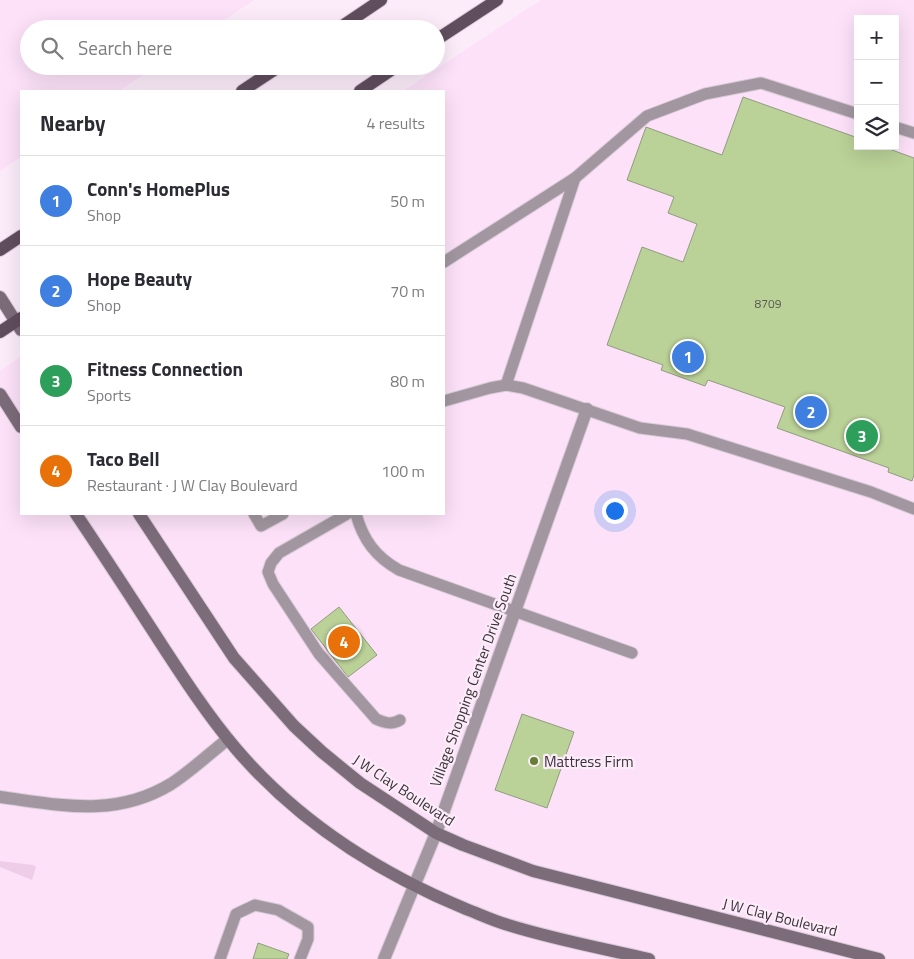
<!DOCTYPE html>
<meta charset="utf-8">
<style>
:root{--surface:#fff;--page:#f2f2f3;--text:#2b2b33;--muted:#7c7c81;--line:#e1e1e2;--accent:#647f33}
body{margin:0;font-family:"Titillium Web",sans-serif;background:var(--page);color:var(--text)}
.controls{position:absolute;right:15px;top:15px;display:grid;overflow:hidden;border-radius:0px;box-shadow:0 5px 20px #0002}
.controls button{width:45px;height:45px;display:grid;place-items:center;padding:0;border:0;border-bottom:1px solid var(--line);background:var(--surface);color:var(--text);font:25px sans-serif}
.you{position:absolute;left:614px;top:510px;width:18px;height:18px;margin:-12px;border:4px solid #fff;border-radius:50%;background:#1a73e8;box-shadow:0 0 0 8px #1a73e833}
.badge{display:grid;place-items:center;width:32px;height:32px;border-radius:50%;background:var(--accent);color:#fff;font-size:16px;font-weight:700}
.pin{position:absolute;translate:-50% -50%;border:2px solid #fff;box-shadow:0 1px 5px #0006}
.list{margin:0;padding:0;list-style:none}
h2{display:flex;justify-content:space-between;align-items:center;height:65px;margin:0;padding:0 20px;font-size:21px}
h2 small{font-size:16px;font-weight:400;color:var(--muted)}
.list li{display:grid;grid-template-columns:32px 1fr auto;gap:15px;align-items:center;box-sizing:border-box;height:90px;padding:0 20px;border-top:1px solid var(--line)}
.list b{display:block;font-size:19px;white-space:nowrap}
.list p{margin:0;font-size:16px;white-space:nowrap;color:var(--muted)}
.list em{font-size:16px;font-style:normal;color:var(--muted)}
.icon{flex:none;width:28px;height:28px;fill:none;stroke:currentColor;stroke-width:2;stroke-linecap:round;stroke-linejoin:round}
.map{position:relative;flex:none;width:914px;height:959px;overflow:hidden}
.search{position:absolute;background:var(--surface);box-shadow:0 5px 20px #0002;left:20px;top:20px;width:425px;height:55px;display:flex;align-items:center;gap:12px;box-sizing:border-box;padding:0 18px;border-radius:28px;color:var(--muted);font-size:19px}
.panel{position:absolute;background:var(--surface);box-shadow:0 5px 20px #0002;left:20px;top:90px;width:425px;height:425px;border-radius:0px}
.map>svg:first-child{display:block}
.built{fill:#fce1f8;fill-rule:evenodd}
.green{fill:#eecde9}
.building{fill:#bad197;stroke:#919d80}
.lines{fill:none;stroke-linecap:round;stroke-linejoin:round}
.lane-casing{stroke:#d9cad7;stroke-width:13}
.street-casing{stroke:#d9cad7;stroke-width:14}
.secondary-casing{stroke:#d9cad7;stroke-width:14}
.primary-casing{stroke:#d9cad7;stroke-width:14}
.lane{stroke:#a297a0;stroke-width:11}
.street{stroke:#a297a0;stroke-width:12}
.secondary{stroke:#7c6b79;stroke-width:12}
.primary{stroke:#604d5e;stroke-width:12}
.poi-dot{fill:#647f33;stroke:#fcecfa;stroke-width:2}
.labels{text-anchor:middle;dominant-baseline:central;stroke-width:4.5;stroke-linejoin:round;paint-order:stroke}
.number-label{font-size:12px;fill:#5b5950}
.street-label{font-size:15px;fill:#3b3139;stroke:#fcecfa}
.poi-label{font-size:15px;fill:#3b3139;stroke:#fcecfa;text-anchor:start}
</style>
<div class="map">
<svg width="914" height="959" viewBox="0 0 914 959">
<rect width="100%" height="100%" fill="#fcecfa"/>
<!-- built -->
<g class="built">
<polygon points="0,0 254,0 211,29 29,29 29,66 156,66 119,91 21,91 21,157 0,171"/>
<path d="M541 0H914V959H0V371L21 356V514H444V91H403ZM858 19H895V146H858Z"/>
</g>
<!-- green -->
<polygon class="green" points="0,861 33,865 36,867 32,880 0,867"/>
<!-- building -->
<g class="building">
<polygon points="743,97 858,138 858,146 881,146 914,158 914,475 912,481 888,472 889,468 777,428 785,407 708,380 705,386 661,370 663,365 607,345 642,247 683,262 697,224 668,213 674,197 627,180 646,127 722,155"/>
<polygon points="339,607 377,655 348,677 311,629"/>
<polygon points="522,714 574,732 547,808 495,790"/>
<polygon points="258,943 289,954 287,959 253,959"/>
</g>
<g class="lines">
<!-- lane casing -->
<g class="lane-casing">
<g id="lane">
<polyline points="895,127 914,133"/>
<polyline points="444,262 575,178 647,116 705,94 761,83 858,114"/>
<polyline points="506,385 575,178"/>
<polyline points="444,401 490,388 506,385 523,388 640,428 687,434 871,492 914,509"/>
<polyline points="254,514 261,526 283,514"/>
<path d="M347 514 279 553 271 563 268 572 273 584 319 654 376 719C385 723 392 725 400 720"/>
<path d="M356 514C363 540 376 557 399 570L632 653"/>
<polyline points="220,959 236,914 255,905 278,910 308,927 308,939 300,959"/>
</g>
</g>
<!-- street casing -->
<g class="street-casing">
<g id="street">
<path d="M0 797C61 805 115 818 171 784 191 771 209 754 228 739"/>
<polyline points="384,959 436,833 587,409"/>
</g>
</g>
<!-- secondary casing -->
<g class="secondary-casing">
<g id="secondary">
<polyline points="0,297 21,330"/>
<polyline points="0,394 21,427"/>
<path d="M76 514C101 551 125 588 149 625 177 668 204 711 237 750 298 821 379 873 466 909 479 914 492 920 505 924 552 939 601 948 649 959"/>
<polyline points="139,514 234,658 294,726 322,752 360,783 436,833 463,845 533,871 879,959"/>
</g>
</g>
<!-- primary casing -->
<g class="primary-casing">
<g id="primary">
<polyline points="338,29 381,0"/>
<polyline points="436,40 497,0"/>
<polyline points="242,91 280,66"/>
<polyline points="360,91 397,66"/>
<polyline points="0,250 21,236"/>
<polyline points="0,332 21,318"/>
</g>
</g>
<!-- lane -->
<use href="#lane" class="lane"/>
<!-- street -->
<use href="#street" class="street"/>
<!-- secondary -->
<use href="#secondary" class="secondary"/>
<!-- primary -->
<use href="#primary" class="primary"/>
</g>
<!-- markers -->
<circle class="poi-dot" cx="534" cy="761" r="5"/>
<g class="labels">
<!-- number labels -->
<g class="number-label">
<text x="768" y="303">8709</text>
</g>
<!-- street labels -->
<g class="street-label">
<text transform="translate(473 680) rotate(-70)">Village Shopping Center Drive South</text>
<text transform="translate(404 790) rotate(33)">J W Clay Boulevard</text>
<text transform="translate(780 917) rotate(14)">J W Clay Boulevard</text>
</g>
<!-- poi labels -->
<g class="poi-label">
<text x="544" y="761">Mattress Firm</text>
</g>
</g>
</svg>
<div class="controls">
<button>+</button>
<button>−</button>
<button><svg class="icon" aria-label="layers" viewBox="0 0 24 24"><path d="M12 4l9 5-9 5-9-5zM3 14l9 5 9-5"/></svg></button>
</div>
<div class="you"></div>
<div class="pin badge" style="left:688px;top:357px;background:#3f7fe0">1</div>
<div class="pin badge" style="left:811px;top:412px;background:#3f7fe0">2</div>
<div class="pin badge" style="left:862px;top:436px;background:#2e9e5b">3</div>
<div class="pin badge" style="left:344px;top:642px;background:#e8710a">4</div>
<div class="search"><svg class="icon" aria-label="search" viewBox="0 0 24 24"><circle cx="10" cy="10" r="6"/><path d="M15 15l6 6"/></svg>Search here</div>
<section class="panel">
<h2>Nearby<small>4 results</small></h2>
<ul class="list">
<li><span class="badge" style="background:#3f7fe0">1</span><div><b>Conn's HomePlus</b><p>Shop</p></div><em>50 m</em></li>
<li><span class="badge" style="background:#3f7fe0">2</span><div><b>Hope Beauty</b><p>Shop</p></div><em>70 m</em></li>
<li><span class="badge" style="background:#2e9e5b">3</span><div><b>Fitness Connection</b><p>Sports</p></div><em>80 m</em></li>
<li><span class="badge" style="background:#e8710a">4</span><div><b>Taco Bell</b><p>Restaurant · J W Clay Boulevard</p></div><em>100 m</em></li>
</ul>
</section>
</div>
